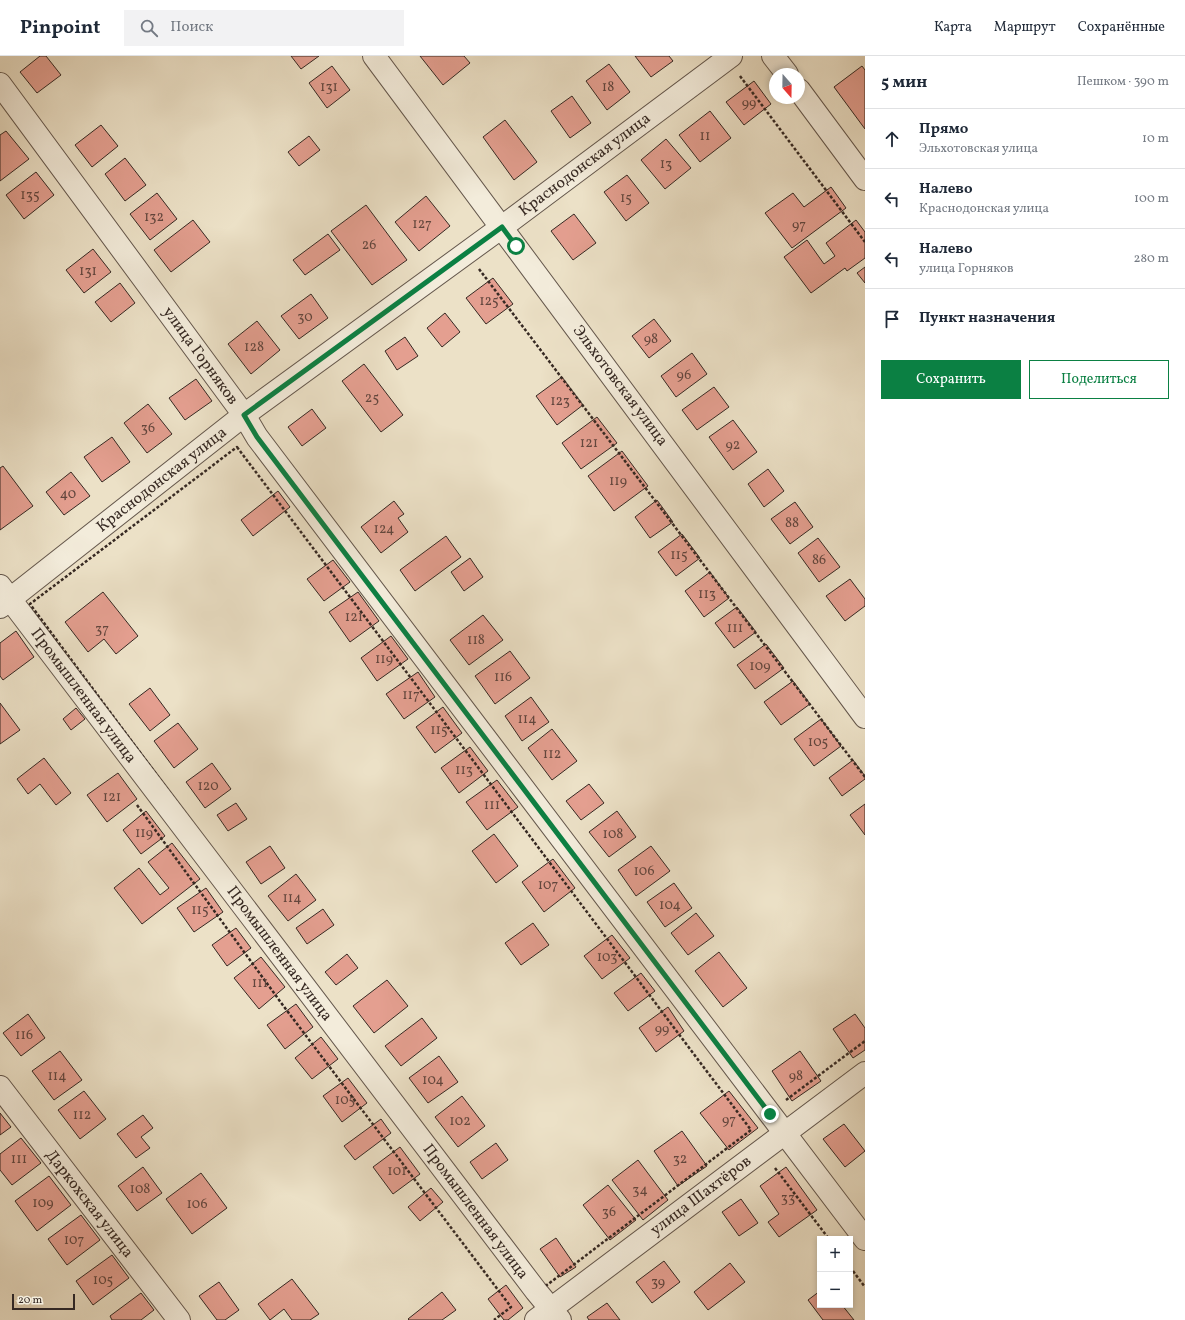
<!DOCTYPE html>
<html lang="ru">
<meta charset="utf-8">
<style>
:root{--surface:#fff;--page:#f2f2f3;--text:#1f2937;--muted:#747a83;--line:#e0e1e3;--accent:#0b8043}
body{margin:0;font-family:Vollkorn,serif;background:var(--page);color:var(--text)}
.controls{position:absolute;right:12px;bottom:12px;display:grid;overflow:hidden;border-radius:0px;box-shadow:0 2px 6px #0003}
.controls button{width:36px;height:36px;display:grid;place-items:center;padding:0;border:0;border-bottom:1px solid var(--line);background:var(--surface);color:var(--text);font:20px sans-serif}
.compass{position:absolute;left:769px;top:12px;width:36px;height:36px;border-radius:50%;background:var(--surface);box-shadow:0 2px 6px #0003;rotate:160deg}
.scale{position:absolute;left:12px;bottom:10px;width:63px;box-sizing:border-box;padding-left:4px;border:2px solid #362923;border-top:0;font-size:11px;line-height:14px;white-space:nowrap;color:#362923;-webkit-text-stroke:3px #f3ecdb;paint-order:stroke}
.stop{position:absolute;width:12px;height:12px;margin:-9px;border:3px solid #0b8043;border-radius:50%;background:#fff}
.stop.end{background:#0b8043;border-color:#fff;box-shadow:0 1px 4px #0008}
.list{margin:0;padding:0;list-style:none}
h2{display:flex;justify-content:space-between;align-items:center;height:52px;margin:0;padding:0 16px;font-size:17px}
h2 small{font-size:13px;font-weight:400;color:var(--muted)}
.list li{display:grid;grid-template-columns:26px 1fr auto;gap:12px;align-items:center;box-sizing:border-box;height:60px;padding:0 16px;border-top:1px solid var(--line)}
.list b{display:block;font-size:15px;white-space:nowrap}
.list p{margin:0;font-size:13px;white-space:nowrap;color:var(--muted)}
.list em{font-size:13px;font-style:normal;color:var(--muted)}
.actions{display:flex;gap:8px;padding:12px 16px}
.actions a{flex:1;padding:9px 0;border:1px solid var(--accent);border-radius:0px;text-align:center;font-size:14px;color:var(--accent)}
.actions .main{background:var(--accent);color:#fff}
.icon{flex:none;width:22px;height:22px;fill:none;stroke:currentColor;stroke-width:2;stroke-linecap:round;stroke-linejoin:round}
.map{position:relative;flex:none;width:865px;height:1264px;overflow:hidden}
header{display:flex;align-items:center;gap:24px;box-sizing:border-box;height:56px;padding:0 20px;background:var(--surface);border-bottom:1px solid var(--line)}
header strong{font-size:19px}
nav{display:flex;gap:22px;margin-inline-start:auto;font-size:14px}
.search{width:280px;height:36px;background:var(--page);display:flex;align-items:center;gap:10px;box-sizing:border-box;padding:0 14px;border-radius:0px;color:var(--muted);font-size:15px}
main{display:flex}
aside{flex:1;background:var(--surface)}
.map>svg:first-child{display:block}
.building{fill:#e49f90;stroke:#362923}
.lines{fill:none;stroke-linecap:round;stroke-linejoin:round}
.minor-casing{stroke:#64574c;stroke-width:24}
.tertiary-casing{stroke:#64574c;stroke-width:24}
.path{stroke:#362923;stroke-width:2.5;stroke-dasharray:3 2;stroke-linecap:butt}
.minor{stroke:#f3ecdb;stroke-width:22}
.tertiary{stroke:#f3ecdb;stroke-width:22}
.route{stroke:#0b8043;stroke-width:5}
.labels{text-anchor:middle;dominant-baseline:central;stroke-width:3;stroke-linejoin:round;paint-order:stroke}
.number-label{font-size:14px;fill:#62463e}
.street-label{font-size:16px;fill:#362923;stroke:#f3ecdb}
</style>
<header>
<strong>Pinpoint</strong>
<div class="search"><svg class="icon" aria-label="search" viewBox="0 0 24 24"><circle cx="10" cy="10" r="6"/><path d="M15 15l6 6"/></svg>Поиск</div>
<nav><a>Карта</a><a>Маршрут</a><a>Сохранённые</a></nav>
</header>
<main>
<div class="map">
<svg width="865" height="1264" viewBox="0 0 865 1264">
<rect width="100%" height="100%" fill="#ece1c7"/>
<filter id="stains"><feTurbulence type="fractalNoise" baseFrequency=".005" numOctaves="4"/><feColorMatrix values="0 0 0 0 .2 0 0 0 0 .09 0 0 0 0 .02 0 0 0 .5 -.17"/></filter>
<radialGradient id="worn" r=".72"><stop offset=".6" stop-color="#630" stop-opacity="0"/><stop offset="1" stop-color="#630" stop-opacity=".3"/></radialGradient>
<!-- building -->
<g class="building">
<polygon points="40,0 46,0 61,19 37,37 20,16"/>
<polygon points="291,0 319,0 301,13"/>
<polygon points="420,0 464,0 470,7 443,29"/>
<polygon points="635,0 669,0 673,5 651,21"/>
<polygon points="609,8 630,36 607,54 586,25"/>
<polygon points="332,10 350,34 327,52 309,27"/>
<polygon points="862,10 865,14 865,73 834,31"/>
<polygon points="754,25 771,48 744,69 726,46"/>
<polygon points="572,40 591,67 570,82 551,55"/>
<polygon points="710,55 731,82 700,106 679,79"/>
<polygon points="505,64 537,106 514,124 483,81"/>
<polygon points="101,69 118,90 92,111 75,89"/>
<polygon points="6,75 29,103 0,125 0,79"/>
<polygon points="309,80 320,94 299,110 288,96"/>
<polygon points="666,83 691,112 665,133 641,104"/>
<polygon points="125,102 146,129 125,145 105,118"/>
<polygon points="36,116 54,139 24,163 6,139"/>
<polygon points="627,119 649,147 626,165 604,136"/>
<polygon points="831,131 846,152 792,192 765,157 793,137 804,151"/>
<polygon points="157,137 177,163 150,184 130,158"/>
<polygon points="426,140 450,170 419,195 395,166"/>
<polygon points="366,149 407,204 372,229 331,175"/>
<polygon points="574,158 596,187 573,204 551,175"/>
<polygon points="193,164 210,186 171,216 154,194"/>
<polygon points="856,164 865,176 865,202 847,215 845,212 811,237 784,201 807,184 824,208 835,200 826,187"/>
<polygon points="328,178 340,194 305,219 293,204"/>
<polygon points="93,193 111,216 84,237 66,214"/>
<polygon points="865,211 865,227 857,217"/>
<polygon points="493,222 513,248 486,268 466,242"/>
<polygon points="120,227 135,247 111,266 95,246"/>
<polygon points="311,238 328,262 299,283 281,260"/>
<polygon points="445,257 460,276 442,291 427,272"/>
<polygon points="654,263 671,285 649,302 632,280"/>
<polygon points="257,265 280,294 251,318 228,288"/>
<polygon points="405,281 418,300 397,314 385,295"/>
<polygon points="692,297 707,318 676,341 661,320"/>
<polygon points="364,308 403,359 381,376 342,325"/>
<polygon points="562,321 583,349 557,369 536,340"/>
<polygon points="196,323 212,345 185,364 169,342"/>
<polygon points="714,331 729,351 697,374 682,354"/>
<polygon points="148,348 172,378 147,397 124,367"/>
<polygon points="312,353 326,372 302,390 288,371"/>
<polygon points="597,361 617,387 581,413 562,387"/>
<polygon points="733,364 757,396 733,414 709,381"/>
<polygon points="112,381 130,406 102,426 84,401"/>
<polygon points="622,395 648,430 614,455 588,420"/>
<polygon points="3,410 33,450 0,474 0,412"/>
<polygon points="768,413 784,435 764,451 748,428"/>
<polygon points="71,416 90,440 64,459 46,436"/>
<polygon points="278,435 290,451 253,480 241,464"/>
<polygon points="657,444 673,466 650,482 635,461"/>
<polygon points="394,445 404,458 398,462 408,476 381,497 361,471"/>
<polygon points="795,446 813,471 790,488 771,463"/>
<polygon points="682,478 700,502 676,520 658,496"/>
<polygon points="446,480 461,501 415,535 400,514"/>
<polygon points="818,482 840,511 819,526 798,497"/>
<polygon points="470,502 483,521 464,535 451,516"/>
<polygon points="333,504 350,526 324,545 307,523"/>
<polygon points="710,516 729,542 704,561 685,535"/>
<polygon points="850,523 865,543 865,550 845,565 826,540"/>
<polygon points="103,536 138,580 116,598 104,583 88,596 65,566"/>
<polygon points="358,536 379,565 350,586 329,556"/>
<polygon points="737,551 756,576 734,592 715,567"/>
<polygon points="483,559 503,584 469,609 450,584"/>
<polygon points="16,575 34,601 3,624 0,620 0,587"/>
<polygon points="391,580 408,603 377,625 361,602"/>
<polygon points="766,588 784,612 755,633 737,609"/>
<polygon points="510,595 530,622 495,648 475,620"/>
<polygon points="418,616 435,641 404,663 386,638"/>
<polygon points="793,625 810,648 781,669 764,646"/>
<polygon points="150,632 170,659 150,675 129,648"/>
<polygon points="531,641 549,666 522,685 505,660"/>
<polygon points="0,647 20,674 0,688"/>
<polygon points="443,651 462,677 435,697 416,671"/>
<polygon points="76,652 85,663 71,674 63,663"/>
<polygon points="821,663 841,690 814,710 794,683"/>
<polygon points="178,667 198,693 174,712 154,685"/>
<polygon points="552,673 577,705 552,724 528,692"/>
<polygon points="470,691 488,715 459,737 441,712"/>
<polygon points="44,702 71,737 56,749 40,728 28,738 17,723"/>
<polygon points="853,704 865,720 865,723 842,740 829,722"/>
<polygon points="212,707 231,733 205,752 186,726"/>
<polygon points="118,717 137,743 107,766 87,739"/>
<polygon points="497,724 518,751 487,774 466,746"/>
<polygon points="589,728 604,747 581,764 566,745"/>
<polygon points="236,747 247,763 228,775 217,759"/>
<polygon points="865,748 865,779 850,759"/>
<polygon points="146,755 165,780 141,798 123,774"/>
<polygon points="617,755 636,781 609,801 589,776"/>
<polygon points="494,778 518,810 496,827 472,795"/>
<polygon points="172,787 200,823 142,868 114,832 139,812 160,839 169,832 148,806"/>
<polygon points="270,790 285,812 261,828 246,806"/>
<polygon points="651,790 670,815 636,840 618,814"/>
<polygon points="553,803 575,832 544,856 522,826"/>
<polygon points="296,818 316,844 288,865 268,840"/>
<polygon points="674,827 692,852 665,871 647,846"/>
<polygon points="206,832 223,856 194,876 177,852"/>
<polygon points="323,853 334,869 307,888 296,872"/>
<polygon points="696,857 714,880 688,899 671,877"/>
<polygon points="533,867 549,889 521,909 505,887"/>
<polygon points="236,872 251,892 227,910 212,889"/>
<polygon points="612,879 630,902 602,923 584,900"/>
<polygon points="719,896 747,932 723,951 695,915"/>
<polygon points="347,898 358,912 336,929 325,916"/>
<polygon points="261,901 285,931 259,953 234,922"/>
<polygon points="641,917 655,935 628,955 614,937"/>
<polygon points="387,924 408,950 374,977 353,950"/>
<polygon points="296,948 313,971 285,993 267,969"/>
<polygon points="668,951 684,975 656,996 639,972"/>
<polygon points="28,958 45,982 21,1000 3,977"/>
<polygon points="855,958 865,972 865,994 853,1002 833,973"/>
<polygon points="422,962 437,982 401,1010 385,990"/>
<polygon points="321,981 338,1003 312,1023 295,1002"/>
<polygon points="60,995 82,1024 54,1044 32,1015"/>
<polygon points="800,995 821,1025 792,1045 772,1015"/>
<polygon points="439,1000 458,1026 428,1047 409,1022"/>
<polygon points="348,1022 367,1047 342,1066 323,1040"/>
<polygon points="84,1035 106,1063 80,1083 58,1054"/>
<polygon points="729,1035 758,1072 729,1094 700,1057"/>
<polygon points="462,1040 485,1070 458,1091 435,1061"/>
<polygon points="0,1057 11,1071 0,1079"/>
<polygon points="143,1059 153,1072 141,1081 150,1092 136,1102 117,1078"/>
<polygon points="381,1063 391,1077 355,1104 344,1090"/>
<polygon points="844,1068 865,1095 845,1111 823,1083"/>
<polygon points="682,1075 707,1110 678,1130 654,1095"/>
<polygon points="21,1082 41,1107 12,1129 0,1114 0,1098"/>
<polygon points="496,1087 508,1104 482,1123 470,1106"/>
<polygon points="400,1091 420,1118 393,1138 373,1111"/>
<polygon points="638,1104 668,1144 643,1164 612,1124"/>
<polygon points="143,1111 162,1137 137,1155 118,1130"/>
<polygon points="786,1111 817,1154 779,1181 768,1166 779,1158 760,1130"/>
<polygon points="201,1117 227,1152 192,1178 166,1143"/>
<polygon points="49,1120 71,1149 37,1175 15,1145"/>
<polygon points="608,1129 636,1164 610,1184 583,1149"/>
<polygon points="431,1132 443,1146 420,1165 408,1151"/>
<polygon points="741,1143 758,1167 739,1180 722,1156"/>
<polygon points="81,1159 100,1184 67,1209 48,1183"/>
<polygon points="556,1182 576,1211 560,1221 540,1193"/>
<polygon points="112,1199 129,1222 93,1249 76,1225"/>
<polygon points="664,1205 680,1226 652,1247 636,1226"/>
<polygon points="730,1207 745,1226 708,1254 694,1236"/>
<polygon points="292,1223 319,1258 310,1264 292,1264 284,1253 270,1264 258,1248"/>
<polygon points="219,1226 239,1254 225,1264 217,1264 199,1240"/>
<polygon points="506,1229 523,1252 508,1264 504,1264 488,1243"/>
<polygon points="820,1235 820,1249 842,1249 854,1264 823,1264 808,1244"/>
<polygon points="442,1236 456,1254 442,1264 409,1264 408,1263"/>
<polygon points="141,1237 154,1254 141,1264 112,1264 110,1260"/>
<polygon points="607,1247 620,1264 589,1264 587,1261"/>
</g>
<g class="lines">
<!-- minor casing -->
<g class="minor-casing">
<g id="minor">
<polyline points="773,0 787,18"/>
<polyline points="0,28 244,359 257,381 865,1183"/>
<polyline points="799,34 865,123"/>
<polyline points="0,530 536,1235 560,1264"/>
<polyline points="0,551 244,359 502,171 731,0"/>
<polyline points="0,1031 179,1264"/>
<polyline points="536,1264 865,1017"/>
</g>
</g>
<!-- tertiary casing -->
<g class="tertiary-casing">
<polyline id="tertiary" points="374,0 865,661"/>
</g>
<!-- path -->
<g class="path">
<polyline points="740,20 865,186"/>
<polyline points="479,213 865,721"/>
<polygon points="237,391 751,1074 543,1232 453,1119 30,548"/>
<polyline points="137,749 282,948 511,1251 494,1264"/>
<polyline points="786,1044 865,985"/>
<polyline points="775,1112 829,1183"/>
<polyline points="850,1211 865,1231"/>
</g>
<!-- minor -->
<use href="#minor" class="minor"/>
<!-- tertiary -->
<use href="#tertiary" class="tertiary"/>
</g>
<g class="lines">
<!-- route -->
<polyline class="route" points="516,190 502,171 244,359 257,381 770,1058"/>
</g>
<g class="labels">
<!-- number labels -->
<g class="number-label">
<text x="329" y="31">131</text>
<text x="608" y="31">18</text>
<text x="749" y="47">99</text>
<text x="705" y="80">11</text>
<text x="666" y="108">13</text>
<text x="30" y="139">135</text>
<text x="626" y="142">15</text>
<text x="154" y="161">132</text>
<text x="422" y="168">127</text>
<text x="799" y="169">97</text>
<text x="369" y="189">26</text>
<text x="88" y="215">131</text>
<text x="489" y="245">125</text>
<text x="305" y="261">30</text>
<text x="651" y="283">98</text>
<text x="254" y="291">128</text>
<text x="684" y="319">96</text>
<text x="372" y="342">25</text>
<text x="560" y="345">123</text>
<text x="148" y="372">36</text>
<text x="589" y="387">121</text>
<text x="733" y="389">92</text>
<text x="618" y="425">119</text>
<text x="68" y="438">40</text>
<text x="792" y="467">88</text>
<text x="384" y="473">124</text>
<text x="679" y="499">115</text>
<text x="819" y="504">86</text>
<text x="707" y="538">113</text>
<text x="354" y="561">121</text>
<text x="735" y="572">111</text>
<text x="102" y="573">37</text>
<text x="476" y="584">118</text>
<text x="384" y="603">119</text>
<text x="760" y="610">109</text>
<text x="503" y="621">116</text>
<text x="411" y="639">117</text>
<text x="527" y="663">114</text>
<text x="439" y="674">115</text>
<text x="818" y="686">105</text>
<text x="552" y="698">112</text>
<text x="464" y="714">113</text>
<text x="208" y="730">120</text>
<text x="112" y="741">121</text>
<text x="492" y="749">111</text>
<text x="144" y="777">119</text>
<text x="613" y="778">108</text>
<text x="644" y="815">106</text>
<text x="548" y="829">107</text>
<text x="292" y="842">114</text>
<text x="670" y="849">104</text>
<text x="200" y="854">115</text>
<text x="607" y="901">103</text>
<text x="260" y="927">111</text>
<text x="662" y="973">99</text>
<text x="24" y="979">116</text>
<text x="57" y="1020">114</text>
<text x="796" y="1020">98</text>
<text x="433" y="1024">104</text>
<text x="345" y="1044">105</text>
<text x="82" y="1059">112</text>
<text x="729" y="1064">97</text>
<text x="460" y="1065">102</text>
<text x="19" y="1103">111</text>
<text x="680" y="1103">32</text>
<text x="397" y="1115">101</text>
<text x="140" y="1133">108</text>
<text x="640" y="1134">34</text>
<text x="788" y="1142">33</text>
<text x="43" y="1147">109</text>
<text x="197" y="1148">106</text>
<text x="609" y="1156">36</text>
<text x="74" y="1184">107</text>
<text x="103" y="1224">105</text>
<text x="658" y="1226">39</text>
</g>
<!-- street labels -->
<g class="street-label">
<text transform="translate(585 109) rotate(-37)">Краснодонская улица</text>
<text transform="translate(200 300) rotate(54)">улица Горняков</text>
<text transform="translate(620 330) rotate(53)">Эльхотовская улица</text>
<text transform="translate(162 424) rotate(-38)">Краснодонская улица</text>
<text transform="translate(83 640) rotate(53)">Промышленная улица</text>
<text transform="translate(279 898) rotate(53)">Промышленная улица</text>
<text transform="translate(701 1140) rotate(-37)">улица Шахтёров</text>
<text transform="translate(89 1148) rotate(52)">Даркохская улица</text>
<text transform="translate(475 1156) rotate(53)">Промышленная улица</text>
</g>
</g>
<rect width="100%" height="100%" filter="url(#stains)"/>
<rect width="100%" height="100%" fill="url(#worn)"/>
</svg>
<div class="controls">
<button>+</button>
<button>−</button>
</div>
<svg class="compass" viewBox="-18 -18 36 36"><path d="M0-13l5 13h-10z" fill="#e53935"/><path d="M0 13l5-13h-10z" fill="#747a83"/></svg>
<div class="scale">20 m</div>
<div class="stop" style="left:516px;top:190px"></div>
<div class="stop end" style="left:770px;top:1058px"></div>
</div>
<aside>
<h2>5 мин<small>Пешком · 390 m</small></h2>
<ul class="list">
<li><svg class="icon" aria-label="ahead" viewBox="0 0 24 24"><path d="M12 20V5M6 11l6-6 6 6"/></svg><div><b>Прямо</b><p>Эльхотовская улица</p></div><em>10 m</em></li>
<li><svg class="icon" aria-label="left" viewBox="0 0 24 24"><path d="M17 20v-9H6M10 6l-5 5 5 5"/></svg><div><b>Налево</b><p>Краснодонская улица</p></div><em>100 m</em></li>
<li><svg class="icon" aria-label="left" viewBox="0 0 24 24"><path d="M17 20v-9H6M10 6l-5 5 5 5"/></svg><div><b>Налево</b><p>улица Горняков</p></div><em>280 m</em></li>
<li><svg class="icon" aria-label="arrive" viewBox="0 0 24 24"><path d="M6 21V4h12l-3 4 3 4H6"/></svg><div><b>Пункт назначения</b></div></li>
</ul>
<div class="actions"><a class="main">Сохранить</a><a>Поделиться</a></div>
</aside>
</main>
